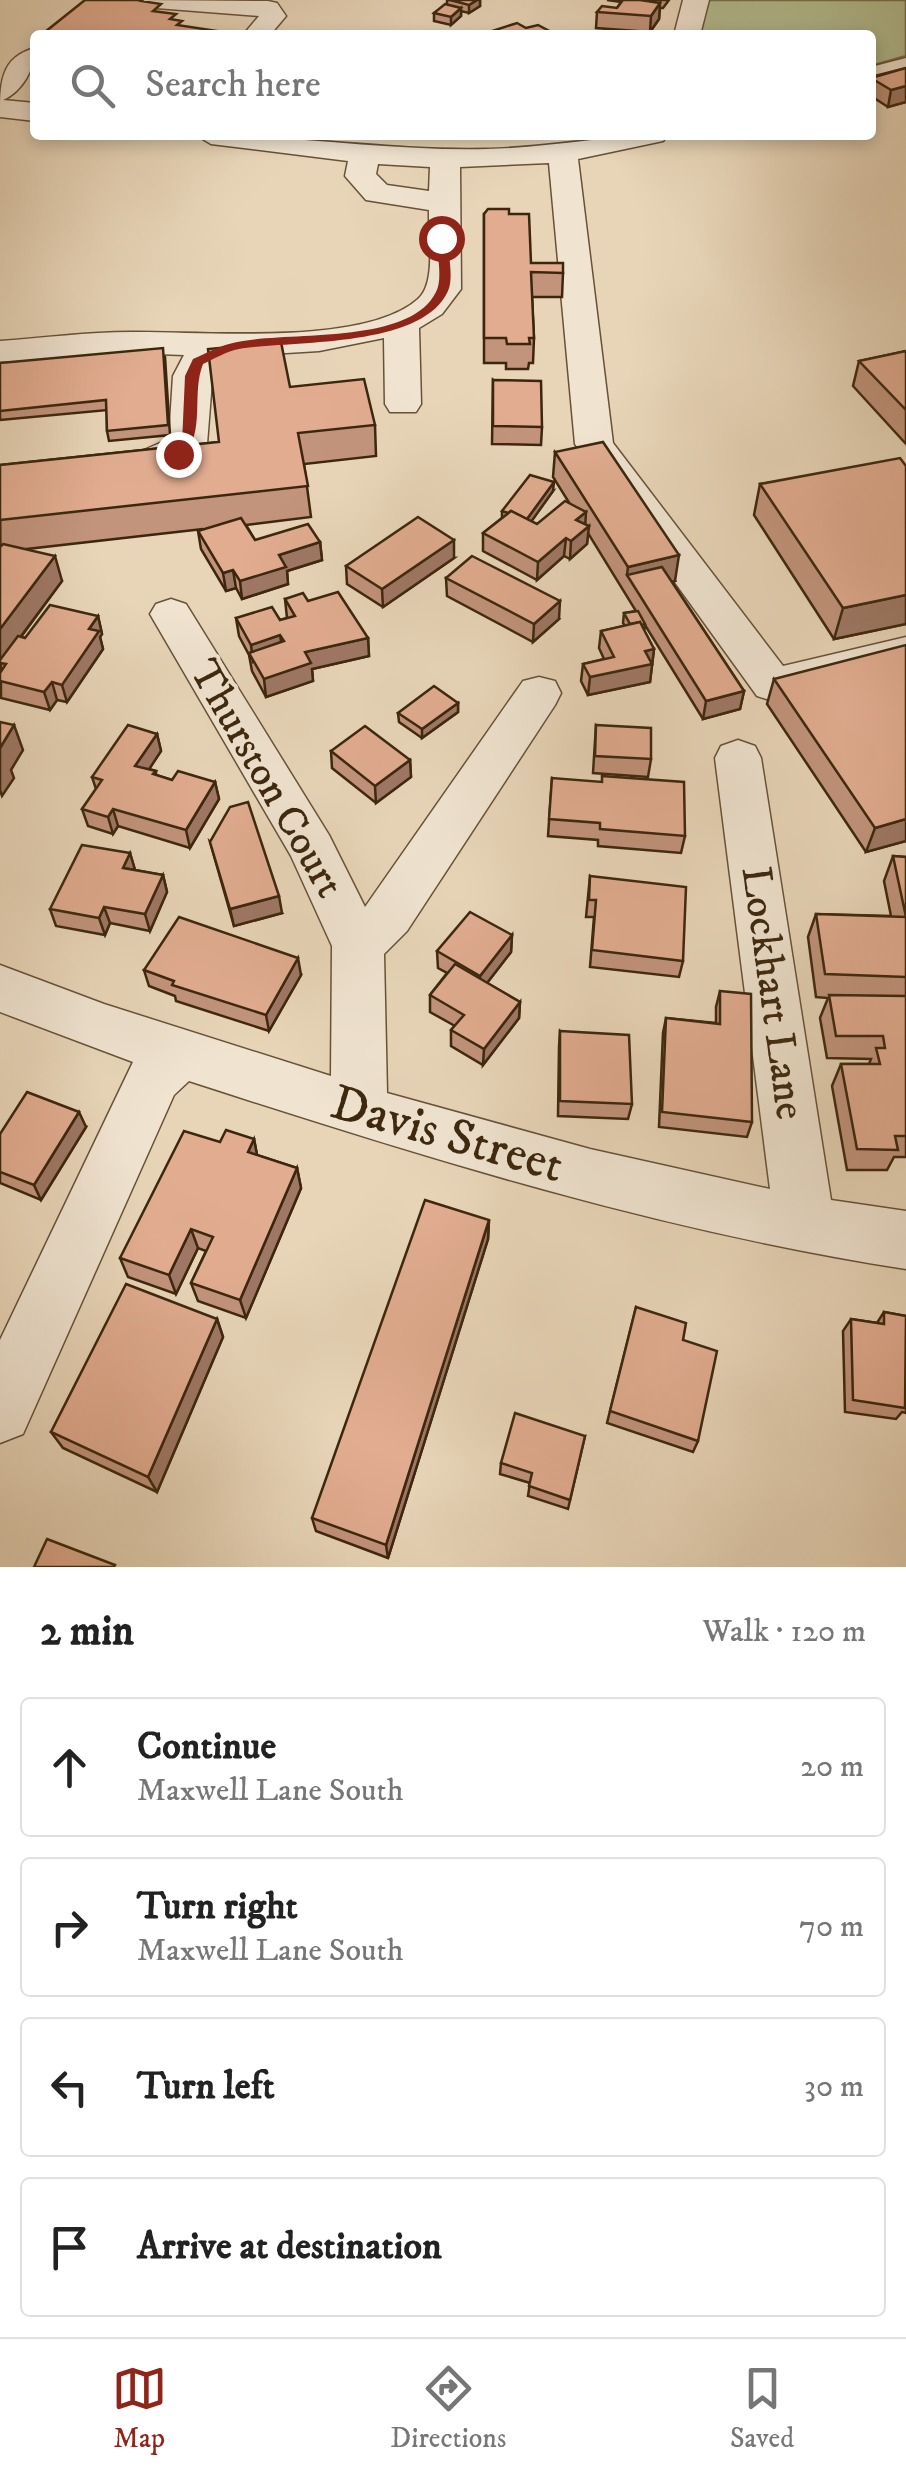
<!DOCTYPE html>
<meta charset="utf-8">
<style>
:root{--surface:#fff;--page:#f2f2f2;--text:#222;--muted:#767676;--line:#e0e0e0;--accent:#8f2418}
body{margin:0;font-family:"IM FELL DW Pica",serif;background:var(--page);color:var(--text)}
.stop{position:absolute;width:30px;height:30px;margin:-22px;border:8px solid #8f2418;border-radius:50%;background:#fff}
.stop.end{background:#8f2418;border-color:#fff;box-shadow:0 2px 10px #0008}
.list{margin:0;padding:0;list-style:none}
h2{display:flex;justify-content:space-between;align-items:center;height:130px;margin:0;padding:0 40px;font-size:42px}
h2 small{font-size:32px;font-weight:400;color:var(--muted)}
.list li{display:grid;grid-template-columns:65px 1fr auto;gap:30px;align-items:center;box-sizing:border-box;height:140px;margin:0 20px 20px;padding:0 20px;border:2px solid var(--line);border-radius:10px}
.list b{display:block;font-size:38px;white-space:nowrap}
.list p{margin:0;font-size:32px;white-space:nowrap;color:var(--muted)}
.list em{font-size:32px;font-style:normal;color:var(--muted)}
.icon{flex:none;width:55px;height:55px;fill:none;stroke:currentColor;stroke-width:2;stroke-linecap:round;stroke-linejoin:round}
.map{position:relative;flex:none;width:906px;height:1567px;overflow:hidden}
.search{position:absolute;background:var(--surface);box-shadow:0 5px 15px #0003;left:30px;right:30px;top:30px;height:110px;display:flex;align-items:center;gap:25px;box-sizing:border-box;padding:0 35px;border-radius:10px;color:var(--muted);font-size:38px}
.sheet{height:770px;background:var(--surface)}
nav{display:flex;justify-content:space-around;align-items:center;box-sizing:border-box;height:140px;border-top:2px solid var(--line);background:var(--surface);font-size:28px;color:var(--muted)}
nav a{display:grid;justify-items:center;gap:5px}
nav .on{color:var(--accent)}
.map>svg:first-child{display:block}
.green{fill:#b3be91;stroke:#787250;stroke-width:2.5}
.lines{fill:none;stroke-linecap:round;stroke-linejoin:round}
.minor-casing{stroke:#675238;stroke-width:3}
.minor{fill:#f0e4d1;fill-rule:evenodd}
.wall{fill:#c2947c;stroke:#3c270e;stroke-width:2.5}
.shaded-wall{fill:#9e7865;stroke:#3c270e;stroke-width:2.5}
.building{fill:#e1ac90;stroke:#3c270e;stroke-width:2.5}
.route{fill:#8f2418}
.labels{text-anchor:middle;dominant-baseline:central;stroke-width:8;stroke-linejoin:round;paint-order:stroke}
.street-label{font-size:42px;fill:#3c270e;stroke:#f0e4d1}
.near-street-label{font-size:50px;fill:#3c270e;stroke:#f0e4d1}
</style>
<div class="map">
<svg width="906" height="1567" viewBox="0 0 906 1567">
<rect width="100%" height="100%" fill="#e8d5b8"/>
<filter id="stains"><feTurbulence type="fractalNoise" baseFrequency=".002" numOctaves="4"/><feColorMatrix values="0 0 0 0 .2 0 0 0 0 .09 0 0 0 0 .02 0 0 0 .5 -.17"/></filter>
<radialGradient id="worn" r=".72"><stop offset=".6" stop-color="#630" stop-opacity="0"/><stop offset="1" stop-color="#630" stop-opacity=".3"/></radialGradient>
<!-- green -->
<polygon class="green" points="687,0 906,0 906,56 871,66 871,35 675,35"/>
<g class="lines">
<!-- minor casing -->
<g class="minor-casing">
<g id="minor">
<polygon points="143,0 268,1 277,3 286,16 270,35 243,35 259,16 156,8"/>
<polygon points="683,0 709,0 700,35 674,35"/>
<path d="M35 48C35 68 23 91 3 100L35 103V121L0 117C0 84 0 57 35 48Z"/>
<polygon points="906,58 906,75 871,84 871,67"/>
<path d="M196 135C293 135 389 151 486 149 547 148 606 135 668 135L663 141 578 159 613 443 783 666 906 637V669L773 701 757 696 581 452 575 444 549 163 460 167 461 289 442 314 419 328 421 404 416 412H390L385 404 384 338 319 351 240 356 213 368 207 444C174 493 54 491 0 496V472L126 458 169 439 173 376 184 355 129 353 0 363V341C43 338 87 332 131 332 201 331 364 347 418 299 437 283 428 233 429 210L366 200 345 176 348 161 211 144ZM378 164 430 167 429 191 387 185 376 174Z"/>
<path d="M171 599 186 604 329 835 365 907 523 681 539 677 555 681 561 693 555 705 407 931 384 954 387 1093 590 1149 770 1189 715 758 721 746 738 740 755 746 761 758 831 1200 906 1211V1269C660 1231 426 1158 189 1081L174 1095 23 1434 0 1443V1340L133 1062 0 1012V965L104 1004 331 1076 332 946 291 856 150 614 156 604Z"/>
</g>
</g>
<!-- minor -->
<use href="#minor" class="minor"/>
</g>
<!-- wall -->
<g class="wall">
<polygon points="447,0 480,0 480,6 469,13 461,11 461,16 451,25 434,21 434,13 447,5"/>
<polygon points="607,0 669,0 663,8 660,8 659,19 650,32 596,28 597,12 617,8 621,2"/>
<polygon points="906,68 906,102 888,107 871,96 871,77"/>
<polygon points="484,214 509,214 531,263 563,273 562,297 532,297 534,338 533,363 529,363 528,369 506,369 506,363 484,363"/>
<polygon points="906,351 906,444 853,386 859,361"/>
<polygon points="165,357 170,435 109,441 107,431 107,410 0,420 0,363"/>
<polygon points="493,380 542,427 541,445 492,444"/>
<polygon points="290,387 375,425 376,456 304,464 311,517 246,525 255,540 320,542 322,560 287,571 288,584 242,599 236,588 226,591 201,549 198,531 203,529 27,549 62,581 21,637 25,638 98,616 102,634 100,637 103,649 67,702 57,700 50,710 1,698 0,465 219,442"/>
<polygon points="555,452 675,581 672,582 744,691 740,709 703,719 645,625 644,631 654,649 650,682 588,695 581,681 583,664 604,659 599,648 601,631 625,626 623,623 624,613 636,611 588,533 587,544 570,559 564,556 537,580 483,551 483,533 502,518 502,511 553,491 531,521 537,524 570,504 553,477"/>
<polygon points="906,466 906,624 834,639 754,515 760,484"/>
<polygon points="454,558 383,607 347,584 346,566"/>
<polygon points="446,578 559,619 533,642 447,596"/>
<polygon points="285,599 308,601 368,638 369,656 312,669 313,681 266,697 252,671 249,655 239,636 236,618 280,620 287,618"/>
<polygon points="774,679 906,841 866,852 767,704"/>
<polygon points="458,703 458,712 422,738 399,722 398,713"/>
<polygon points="596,725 651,759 648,777 593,773"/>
<polygon points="157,734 161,751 149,769 156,771 156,775 172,780 215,782 219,799 190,848 118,826 113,834 88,826 82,809 96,789 92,777"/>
<polygon points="331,751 410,760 411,777 376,803 332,768"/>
<polygon points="552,778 685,836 681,853 598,846 598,840 548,836"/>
<polygon points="210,842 282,913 234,926"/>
<polygon points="130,853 135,870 163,875 167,892 150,931 110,923 105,935 56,926 50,909"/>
<polygon points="893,856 906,857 906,1157 894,1157 887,1170 847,1170 832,1086 841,1064 869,1064 871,1059 827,1058 820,1018 828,998 816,997 808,937 816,914 891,916 884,881"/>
<polygon points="590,876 683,961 679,977 590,967 594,917 586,917"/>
<polygon points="512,935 511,952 487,983 520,1002 519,1018 483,1065 451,1046 451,1030 455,1026 430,1012 430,995 447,973 438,968 437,951"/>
<polygon points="144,970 301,975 269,1031 176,1001 175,996 149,986"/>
<polygon points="720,991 752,1122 747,1137 659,1127 663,1033 666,1018 716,1023 716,1007"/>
<polygon points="560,1031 632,1104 628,1119 558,1116 559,1047"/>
<polygon points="86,1127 41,1200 0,1183 0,1134"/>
<polygon points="254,1139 257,1155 297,1168 301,1188 246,1318 198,1301 191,1283 206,1251 198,1248 176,1294 128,1277 120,1258 220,1142"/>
<polygon points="489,1220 488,1239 388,1558 316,1531 312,1518"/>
<polygon points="636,1307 683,1340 698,1441 693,1452 607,1423"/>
<polygon points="884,1312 906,1316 906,1413 902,1412 896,1419 845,1412 843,1331 851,1319 877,1323"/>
<polygon points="217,1319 223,1337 157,1492 63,1448 51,1432"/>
<polygon points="585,1436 568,1509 528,1496 530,1483 500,1474 501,1463"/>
</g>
<!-- shaded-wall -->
<g class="shaded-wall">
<polygon points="477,0 480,0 480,6 469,13 469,5"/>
<polygon points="660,3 659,19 650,32 651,16"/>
<polygon points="461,8 461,16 451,25 451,17"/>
<polygon points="906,86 906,102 888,107 891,90"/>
<polygon points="554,482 553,491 526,529 527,519"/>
<polygon points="586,512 585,530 576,520"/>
<polygon points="589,526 587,544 570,559 571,541"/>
<polygon points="566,538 564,556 537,580 538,562"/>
<polygon points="454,540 454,558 383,607 382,589"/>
<polygon points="320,542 322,560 287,571 288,584 242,599 240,581 279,555"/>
<polygon points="679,555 675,581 637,590 627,575 628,567"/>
<polygon points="55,556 62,581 1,663 0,663 0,629"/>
<polygon points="233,570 236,588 226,591 223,573"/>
<polygon points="906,595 906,624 834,639 843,608"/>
<polygon points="560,601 559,619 533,642 534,624"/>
<polygon points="98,616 102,634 100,637 103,649 67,702 62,685 89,629"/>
<polygon points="280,635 283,653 253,662 251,645"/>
<polygon points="368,638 369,656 312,669 313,681 266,697 264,679 305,652"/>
<polygon points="654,649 650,682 588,695 590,677 645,651"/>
<polygon points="52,682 57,700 50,710 44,692"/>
<polygon points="744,691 740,709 703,719 706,701"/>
<polygon points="458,703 458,712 422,738 422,729"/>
<polygon points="14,725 23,750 11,770 14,778 2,796 0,790 0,748"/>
<polygon points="157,734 161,751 140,783 135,766"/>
<polygon points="410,760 411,777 376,803 375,786"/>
<polygon points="215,782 219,799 190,848 186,830"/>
<polygon points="113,809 118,826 113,834 108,817"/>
<polygon points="906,819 906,841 866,852 875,828"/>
<polygon points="130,853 135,870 123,868"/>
<polygon points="163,875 167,892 150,931 145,914"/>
<polygon points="279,896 282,913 234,926 230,909"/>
<polygon points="104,907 110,923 105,935 99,918"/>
<polygon points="512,935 511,952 480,992 480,976"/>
<polygon points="298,958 301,975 269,1031 266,1015"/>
<polygon points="520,1002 519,1018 483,1065 484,1049"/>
<polygon points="79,1112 86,1127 41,1200 34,1185"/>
<polygon points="254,1139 258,1160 248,1152"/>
<polygon points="297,1168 301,1188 246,1318 240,1300"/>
<polygon points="489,1220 488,1239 388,1558 386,1545"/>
<polygon points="191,1229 198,1248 176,1294 169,1275"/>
<polygon points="217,1319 223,1337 157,1492 148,1477"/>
</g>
<!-- building -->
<g class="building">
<polygon points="85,0 142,0 141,1 161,4 153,11 176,14 170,19 182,21 177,25 224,32 221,35 68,35 45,32"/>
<polygon points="450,0 477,0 469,5"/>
<polygon points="623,0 640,0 660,3 651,16 597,12 602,6 617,8"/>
<polygon points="445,4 461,8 451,17 434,13"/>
<polygon points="517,23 526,28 538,25 557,35 499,35 492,31"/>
<polygon points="906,68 906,86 891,90 871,78"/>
<polygon points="488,209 509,209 509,214 529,214 531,263 563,263 563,273 531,272 534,338 529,338 530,344 507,344 506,338 484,338 484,214"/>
<polygon points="281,342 290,387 364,379 375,425 298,433 308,486 0,520 0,465 219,442 208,349"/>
<polygon points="163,348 168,425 107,431 106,400 0,411 0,363"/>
<polygon points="906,351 906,410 859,361"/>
<polygon points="493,380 541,381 542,427 493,426"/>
<polygon points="603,442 679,555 628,567 555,452"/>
<polygon points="900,458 906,466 906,595 843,608 760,484"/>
<polygon points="530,475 554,482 527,519 511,511 508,513 502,511"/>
<polygon points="565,501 586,512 576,520 589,526 571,541 566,538 538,562 483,533 511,511 537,524"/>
<polygon points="418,517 454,540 382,589 346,566"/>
<polygon points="241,518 255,540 308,524 320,542 279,555 286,567 240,581 233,570 223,573 198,531"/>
<polygon points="3,544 55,556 0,629 0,547"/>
<polygon points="472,556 560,601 534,624 446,578"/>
<polygon points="662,567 744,691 706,701 627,575"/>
<polygon points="338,592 368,638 305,652 311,663 264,679 249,653 284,641 280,635 251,645 236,618 272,607 280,620 295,616 285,599 303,593 308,601"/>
<polygon points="50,605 98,616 89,629 99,631 62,685 52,682 44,692 0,681 0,673 6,664 0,663 0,660 18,636 25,638"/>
<polygon points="638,611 645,624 641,625 640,622 630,624 624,613"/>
<polygon points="640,622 654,649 645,651 652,664 590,677 583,664 614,657 601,631"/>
<polygon points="906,645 906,819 875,828 774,679"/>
<polygon points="434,686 458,703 422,729 398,713"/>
<polygon points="0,722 14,725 0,748"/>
<polygon points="128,725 157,734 135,766 156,771 153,774 172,780 178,771 215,782 186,830 113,809 108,817 82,809 102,780 92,777"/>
<polygon points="596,725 651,728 651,759 595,756"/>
<polygon points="365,726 410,760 375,786 331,751"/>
<polygon points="602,776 684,782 685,836 600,829 600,823 549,819 552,778 602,782"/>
<polygon points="248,802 279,896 230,909 210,842 230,807"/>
<polygon points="82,845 130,853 123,868 163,875 145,914 104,907 99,918 50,909"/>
<polygon points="893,856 906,857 906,977 825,974 816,914 906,917"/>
<polygon points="590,876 686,887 683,961 592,950 596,900 589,900"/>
<polygon points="470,912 512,935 480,976 437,951"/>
<polygon points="179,917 298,958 266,1015 172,985 174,981 144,970"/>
<polygon points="455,964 520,1002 484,1049 451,1030 464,1015 430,995"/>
<polygon points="720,991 751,994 752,1122 662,1112 666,1018 720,1024"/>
<polygon points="829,995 906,996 906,1136 895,1136 898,1150 857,1149 841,1064 880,1064 876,1048 885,1048 883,1036 836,1036"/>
<polygon points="560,1031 629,1035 632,1104 560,1101"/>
<polygon points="27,1092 79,1112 34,1185 0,1172 0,1134"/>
<polygon points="226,1130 254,1139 248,1152 297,1168 240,1300 191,1283 213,1237 191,1229 169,1275 120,1258 184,1131 220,1142"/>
<polygon points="425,1200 489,1220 386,1545 312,1518"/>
<polygon points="126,1284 217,1319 148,1477 51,1432"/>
<polygon points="636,1307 686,1323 683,1340 717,1351 698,1441 610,1411"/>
<polygon points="884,1312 906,1316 905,1408 853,1400 851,1319 884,1324"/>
<polygon points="515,1413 585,1436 570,1500 529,1486 532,1473 501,1463"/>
<polygon points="47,1539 115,1565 114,1567 34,1567"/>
</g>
<!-- route -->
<path class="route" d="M441 234 447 238C448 252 454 278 448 291 422 349 291 340 239 349 227 351 214 359 203 364 191 394 206 432 183 456H174L182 443 185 376 193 359C205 354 217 347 229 344 280 329 408 348 436 292 443 279 437 252 436 238Z"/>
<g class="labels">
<!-- street labels -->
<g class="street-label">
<text transform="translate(266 779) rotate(60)">Thurston Court</text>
<text transform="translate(772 993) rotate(82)">Lockhart Lane</text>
</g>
<!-- near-street labels -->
<g class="near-street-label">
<text transform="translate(447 1135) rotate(16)">Davis Street</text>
</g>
</g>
<rect width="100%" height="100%" filter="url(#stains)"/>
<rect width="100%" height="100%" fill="url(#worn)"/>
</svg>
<div class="stop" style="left:441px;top:238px"></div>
<div class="stop end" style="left:178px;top:454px"></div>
<div class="search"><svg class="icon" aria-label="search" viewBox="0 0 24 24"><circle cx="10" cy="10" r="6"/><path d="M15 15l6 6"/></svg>Search here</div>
</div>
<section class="sheet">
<h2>2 min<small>Walk · 120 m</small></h2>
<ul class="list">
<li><svg class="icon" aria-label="ahead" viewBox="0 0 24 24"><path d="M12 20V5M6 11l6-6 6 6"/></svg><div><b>Continue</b><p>Maxwell Lane South</p></div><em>20 m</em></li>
<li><svg class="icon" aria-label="right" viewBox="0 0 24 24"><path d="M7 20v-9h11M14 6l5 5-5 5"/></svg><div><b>Turn right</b><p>Maxwell Lane South</p></div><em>70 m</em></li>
<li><svg class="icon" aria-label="left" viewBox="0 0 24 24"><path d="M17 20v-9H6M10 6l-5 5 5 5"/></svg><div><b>Turn left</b></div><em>30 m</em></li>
<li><svg class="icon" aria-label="arrive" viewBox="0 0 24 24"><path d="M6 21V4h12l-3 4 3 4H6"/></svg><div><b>Arrive at destination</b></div></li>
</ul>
</section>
<nav>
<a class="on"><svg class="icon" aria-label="map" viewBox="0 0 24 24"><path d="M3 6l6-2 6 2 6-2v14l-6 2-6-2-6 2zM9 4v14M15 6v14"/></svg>Map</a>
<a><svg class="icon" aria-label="directions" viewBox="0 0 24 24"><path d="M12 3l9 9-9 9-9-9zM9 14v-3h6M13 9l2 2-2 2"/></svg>Directions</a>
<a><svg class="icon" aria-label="saved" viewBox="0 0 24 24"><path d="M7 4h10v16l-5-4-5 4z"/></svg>Saved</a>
</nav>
